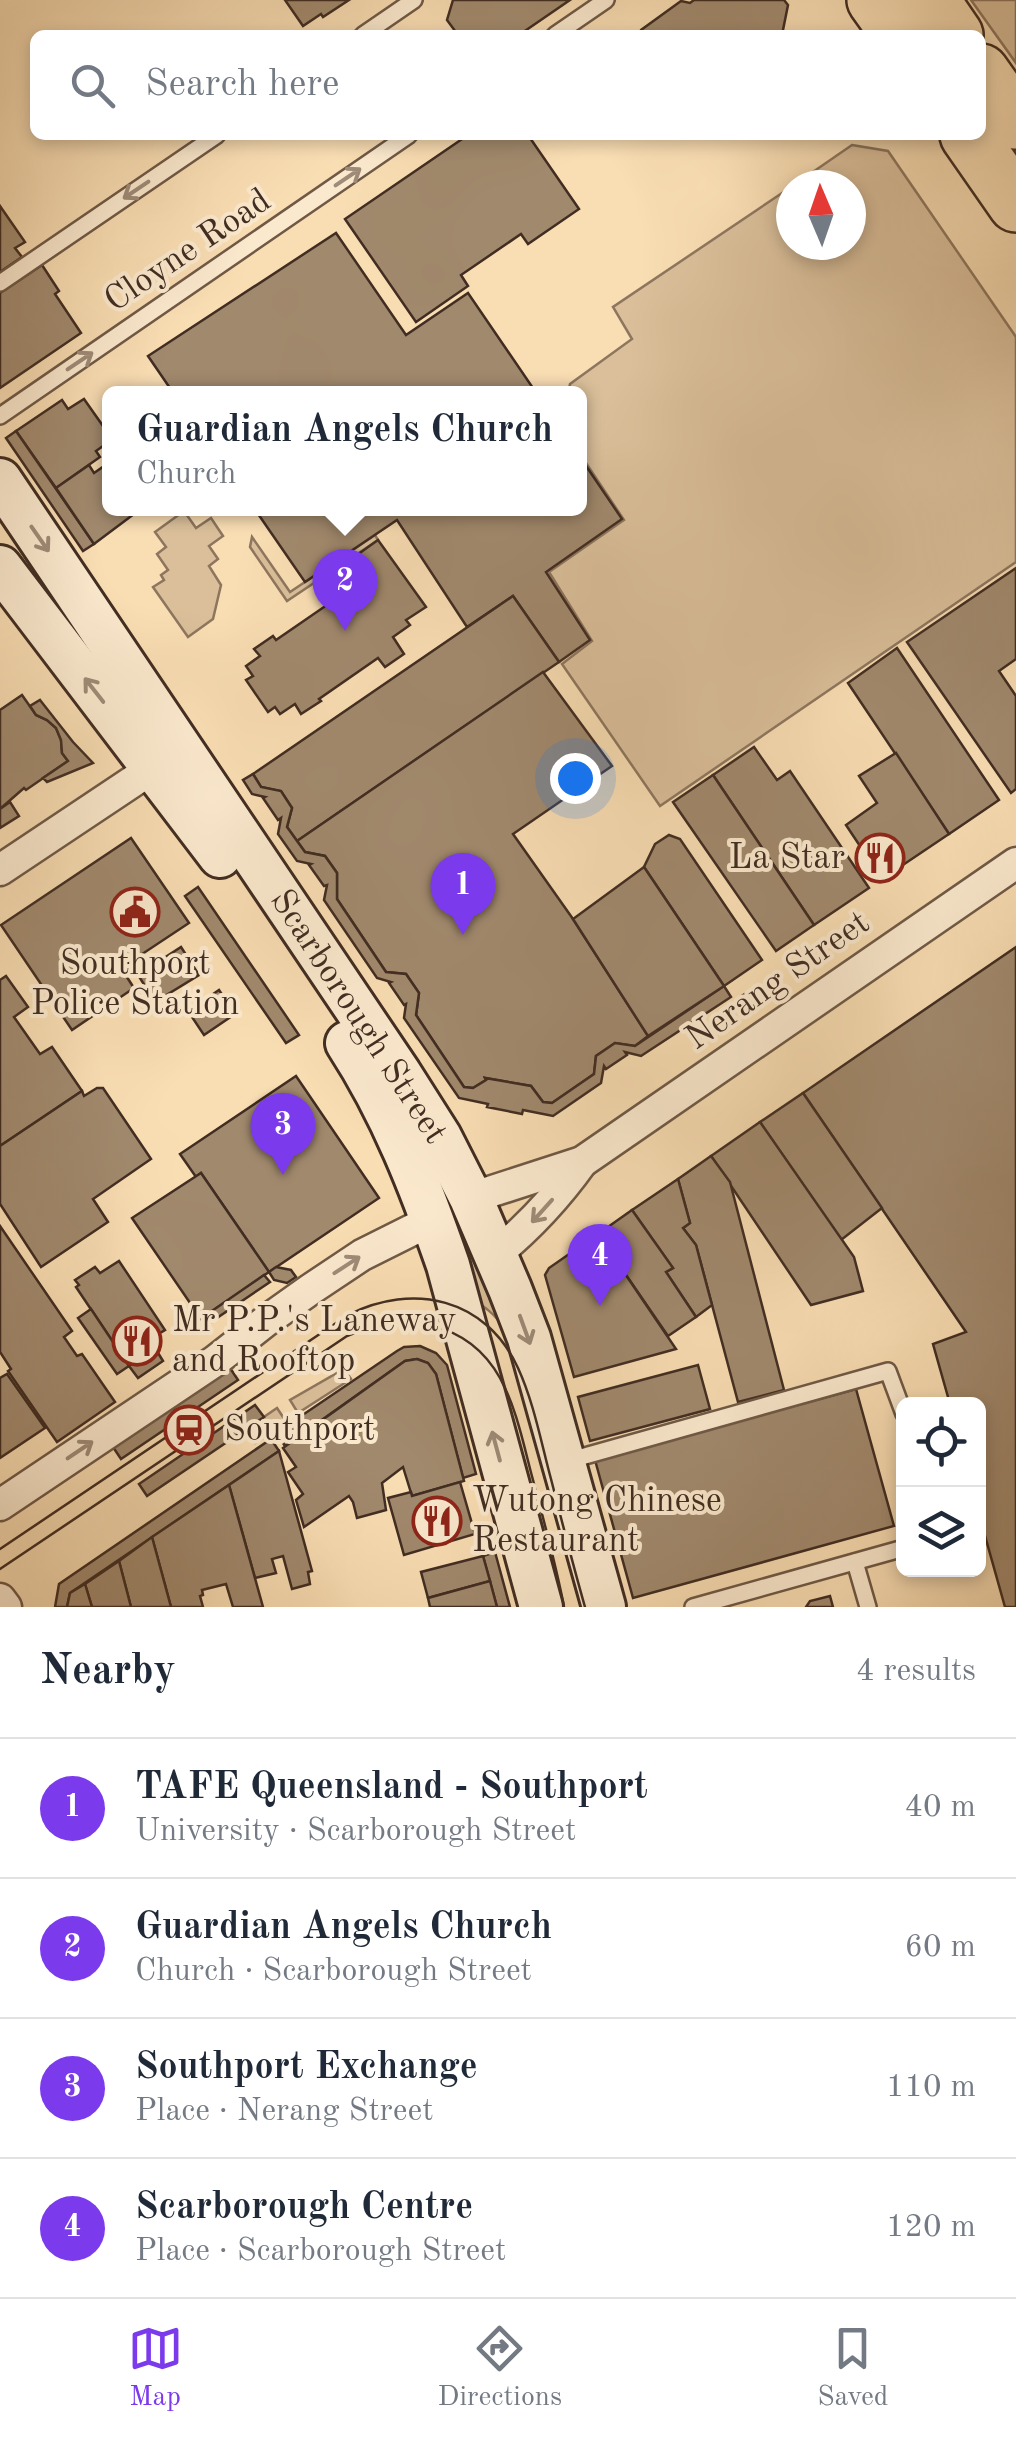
<!DOCTYPE html>
<meta charset="utf-8">
<style>
:root{--surface:#fff;--page:#f2f2f3;--text:#1f2937;--muted:#747a83;--line:#e0e1e3;--accent:#7c3aed}
body{margin:0;font-family:"Old Standard TT",serif;background:var(--page);color:var(--text)}
.controls{position:absolute;right:30px;bottom:30px;display:grid;overflow:hidden;border-radius:15px;box-shadow:0 5px 15px #0003}
.controls button{width:90px;height:90px;display:grid;place-items:center;padding:0;border:0;border-bottom:2px solid var(--line);background:var(--surface);color:var(--text);font:50px sans-serif}
.compass{position:absolute;left:776px;top:170px;width:90px;height:90px;border-radius:50%;background:var(--surface);box-shadow:0 5px 15px #0003;rotate:358deg}
.you{position:absolute;left:575px;top:778px;width:35px;height:35px;margin:-25px;border:8px solid #fff;border-radius:50%;background:#1a73e8;box-shadow:0 0 0 15px #1a73e833}
.badge{display:grid;place-items:center;width:65px;height:65px;border-radius:50%;background:var(--accent);color:#fff;font-size:32px;font-weight:700}
.pin{position:absolute;translate:-50% -82px;filter:drop-shadow(0 2px 5px #0008)}
.pin::after{content:'';position:absolute;top:52px;width:35px;height:30px;background:inherit;clip-path:polygon(0 0,100% 0,50% 100%)}
.popup{position:absolute;left:102px;top:386px;width:485px;height:130px;box-sizing:border-box;display:grid;place-content:center;border-radius:15px;background:var(--surface);filter:drop-shadow(0 2px 8px #0005);font-size:32px;white-space:nowrap;color:var(--muted)}
.popup b{font-size:38px;color:var(--text)}
.popup::after{content:'';position:absolute;left:50%;top:100%;margin-left:-20px;border:20px solid transparent;border-top-color:var(--surface)}
.list{margin:0;padding:0;list-style:none}
h2{display:flex;justify-content:space-between;align-items:center;height:130px;margin:0;padding:0 40px;font-size:42px}
h2 small{font-size:32px;font-weight:400;color:var(--muted)}
.list li{display:grid;grid-template-columns:65px 1fr auto;gap:30px;align-items:center;box-sizing:border-box;height:140px;padding:0 40px;border-top:2px solid var(--line)}
.list b{display:block;font-size:38px;white-space:nowrap}
.list p{margin:0;font-size:32px;white-space:nowrap;color:var(--muted)}
.list em{font-size:32px;font-style:normal;color:var(--muted)}
.icon{flex:none;width:55px;height:55px;fill:none;stroke:currentColor;stroke-width:2;stroke-linecap:round;stroke-linejoin:round}
.map{position:relative;flex:none;width:1016px;height:1607px;overflow:hidden}
.search{position:absolute;background:var(--surface);box-shadow:0 5px 15px #0003;left:30px;right:30px;top:30px;height:110px;display:flex;align-items:center;gap:25px;box-sizing:border-box;padding:0 35px;border-radius:15px;color:var(--muted);font-size:38px}
.sheet{height:690px;background:var(--surface)}
nav{display:flex;justify-content:space-around;align-items:center;box-sizing:border-box;height:140px;border-top:2px solid var(--line);background:var(--surface);font-size:28px;color:var(--muted)}
nav a{display:grid;justify-items:center;gap:5px}
nav .on{color:var(--accent)}
.map>svg:first-child{display:block}
.green{fill:#dabf9a;stroke:#8e765e;stroke-width:2.5}
.building{fill:#a1896d;stroke:#412d22;stroke-width:2.5}
.lines{fill:none;stroke-linecap:round;stroke-linejoin:round}
.lane-casing{stroke:#6f5946;stroke-width:20}
.street-casing{stroke:#6f5946;stroke-width:35}
.secondary-casing{stroke:#412d22;stroke-width:48}
.highway-casing{stroke:#412d22;stroke-width:60}
.lane{stroke:#fbe9ce;stroke-width:15}
.street{stroke:#fbe9ce;stroke-width:30}
.secondary{stroke:#fbe9ce;stroke-width:42}
.highway{stroke:#f9ddb3;stroke-width:55}
.tram{stroke:#412d22;stroke-width:2.5}
.oneway{stroke:#9e8b78}
.labels{text-anchor:middle;dominant-baseline:central;stroke-width:8;stroke-linejoin:round;paint-order:stroke}
.street-label{font-size:35px;fill:#412d22;stroke:#fbe9ce}
.poi-label{font-size:35px;fill:#412d22;stroke:#fbe9ce;text-anchor:start}
</style>
<div class="map">
<svg width="1016" height="1607" viewBox="0 0 1016 1607">
<rect width="100%" height="100%" fill="#f9ddb3"/>
<filter id="stains"><feTurbulence type="fractalNoise" baseFrequency=".002" numOctaves="4"/><feColorMatrix values="0 0 0 0 .2 0 0 0 0 .09 0 0 0 0 .02 0 0 0 .5 -.17"/></filter>
<radialGradient id="worn" r=".72"><stop offset=".6" stop-color="#630" stop-opacity="0"/><stop offset="1" stop-color="#630" stop-opacity=".3"/></radialGradient>
<!-- green -->
<g class="green">
<polygon points="971,0 1016,0 1016,63"/>
<polygon points="852,145 888,151 1016,337 1016,562 660,806 562,664 592,641 549,572 624,520 580,454 580,394 568,393 570,384 632,339 613,307 791,187 791,245 851,245 851,185 794,185"/>
<polygon points="184,511 196,528 211,518 223,536 209,546 218,559 209,566 221,585 213,619 188,637 153,587 164,580 161,575 168,570 157,554 166,547 155,532"/>
<polygon points="375,535 378,540 287,601 250,547 252,537 290,592"/>
<path d="M458 1197 505 1330C495 1313 483 1305 466 1297L439 1205Z"/>
<polygon points="344,1369 351,1379 298,1413 290,1400"/>
<polygon points="277,1408 285,1420 285,1425 255,1443 239,1434"/>
</g>
<!-- building -->
<g class="building">
<polygon points="285,0 349,0 323,17 321,14 303,26"/>
<polygon points="453,0 570,0 519,35 458,35 447,20"/>
<polygon points="694,0 784,0 788,5 782,35 640,35 641,30 681,1 690,3"/>
<polygon points="468,135 528,135 579,209 528,244 521,234 461,275 468,286 416,322 345,219"/>
<polygon points="0,206 25,242 15,248 22,257 0,272"/>
<polygon points="336,233 406,335 468,293 537,394 174,394 148,356"/>
<polygon points="42,265 59,291 55,294 81,333 0,388 0,293"/>
<polygon points="84,399 110,436 110,441 96,451 100,457 56,488 16,431 62,400 68,409"/>
<polygon points="16,431 94,544 83,551 6,438"/>
<polygon points="580,457 622,519 546,572 590,640 559,662 513,596 467,627 397,520 305,582 254,508 580,508"/>
<polygon points="110,462 110,508 142,508 94,544 56,488 89,465 94,473"/>
<polygon points="378,540 426,607 406,620 410,625 393,637 404,654 385,667 378,658 319,699 321,701 301,714 295,704 280,714 275,707 268,712 246,680 253,676 246,666 260,656 254,649 273,636 276,640 340,596 336,590 351,579 355,586 364,580 355,567 362,562 357,555"/>
<polygon points="1016,568 1016,659 999,671 1016,696 1016,789 1011,793 907,642"/>
<polygon points="513,596 559,662 297,841 287,827 292,808 281,791 261,787 253,774"/>
<polygon points="897,648 999,800 949,834 848,683"/>
<polygon points="543,672 612,766 513,834 573,919 648,1036 635,1046 615,1043 596,1056 594,1074 552,1103 543,1102 531,1086 485,1078 486,1080 473,1088 464,1087 416,1015 419,993 406,974 386,972 337,899 337,873 325,856 305,852 297,841"/>
<polygon points="22,695 36,715 47,720 56,728 61,740 62,753 68,761 26,790 24,788 0,809 0,710"/>
<polygon points="40,700 73,742 93,763 47,782 43,778 68,761 62,753 61,740 56,728 47,720 36,715 30,706"/>
<polygon points="754,747 777,780 790,771 869,888 814,925 713,775"/>
<polygon points="896,753 949,834 882,879 846,825 877,803 859,776"/>
<polygon points="253,774 261,787 281,791 292,808 287,827 305,852 325,856 337,873 337,899 386,972 406,974 419,993 416,1015 464,1087 473,1088 486,1080 485,1078 531,1086 543,1102 552,1103 594,1074 596,1056 615,1043 635,1046 724,986 731,997 641,1056 625,1052 627,1055 606,1069 604,1066 601,1083 553,1116 523,1110 522,1114 487,1107 488,1104 459,1098 404,1018 406,1004 404,1005 389,983 391,982 377,978 324,900 327,885 324,886 309,865 311,864 297,861 278,834 281,818 278,820 263,798 265,797 252,794 243,780"/>
<polygon points="713,775 814,925 776,951 673,802"/>
<polygon points="10,802 19,816 0,828 0,809"/>
<polygon points="669,835 680,839 762,960 724,986 644,867 655,844"/>
<polygon points="131,838 189,923 121,968 134,988 72,1030 1,925"/>
<polygon points="644,867 724,986 648,1036 573,919"/>
<polygon points="198,887 299,1035 286,1043 185,896"/>
<polygon points="181,947 199,975 155,1002 138,975"/>
<polygon points="1016,947 1016,1607 1005,1607 978,1511 978,1404 950,1404 933,1344 966,1332 803,1093"/>
<polygon points="6,976 28,1007 14,1017 40,1054 52,1047 82,1091 0,1146 0,980"/>
<polygon points="219,990 235,1014 204,1035 188,1011"/>
<polygon points="751,990 762,1004 747,1014 737,999"/>
<polygon points="296,1076 379,1198 269,1272 201,1173 196,1177 180,1154"/>
<polygon points="97,1088 103,1088 151,1159 93,1199 108,1222 41,1267 0,1204 0,1146 82,1091 84,1096"/>
<polygon points="803,1093 882,1208 841,1240 760,1122"/>
<polygon points="760,1122 854,1257 863,1291 811,1305 711,1156"/>
<polygon points="711,1156 730,1182 784,1390 738,1402 696,1245 683,1228 690,1223 678,1179"/>
<polygon points="201,1173 269,1272 201,1319 132,1218"/>
<polygon points="678,1179 690,1223 683,1228 696,1245 712,1305 696,1317 666,1272 673,1268 632,1210"/>
<polygon points="632,1210 673,1268 666,1272 696,1317 668,1336 598,1234"/>
<polygon points="0,1226 72,1331 64,1337 77,1356 82,1354 115,1402 57,1442 8,1371 11,1369 0,1352"/>
<polygon points="598,1234 676,1349 574,1377 545,1275 549,1268"/>
<polygon points="119,1261 165,1330 155,1336 160,1345 129,1366 76,1287 79,1285 75,1280 95,1267 100,1273"/>
<polygon points="276,1267 291,1270 296,1277 287,1283 274,1280 269,1272"/>
<polygon points="264,1275 270,1282 211,1322 206,1315"/>
<polygon points="91,1309 129,1366 117,1374 78,1318"/>
<polygon points="420,1346 436,1353 447,1365 476,1474 463,1478 436,1374 428,1363 417,1359 405,1361 285,1446 276,1433 397,1351 404,1347"/>
<polygon points="155,1348 163,1361 138,1378 129,1366"/>
<polygon points="417,1359 428,1363 436,1374 464,1481 412,1496 403,1467 382,1483 386,1510 357,1518 353,1502 349,1496 304,1527 296,1500 303,1494 288,1472 296,1467 283,1448 405,1361"/>
<polygon points="698,1365 710,1409 590,1441 578,1397"/>
<polygon points="230,1368 238,1380 121,1459 113,1447"/>
<polygon points="7,1374 45,1428 0,1458 0,1378"/>
<polygon points="856,1389 894,1526 633,1598 595,1460"/>
<polygon points="255,1405 264,1417 147,1496 139,1484"/>
<polygon points="271,1439 279,1451 70,1593 67,1607 55,1607 59,1584"/>
<polygon points="279,1451 312,1571 308,1572 310,1584 292,1589 283,1556 272,1559 276,1573 255,1578 229,1485"/>
<polygon points="460,1482 475,1534 404,1555 388,1498 411,1492 412,1496"/>
<polygon points="229,1485 263,1607 233,1607 226,1584 202,1590 203,1595 200,1596 203,1607 171,1607 152,1537"/>
<polygon points="152,1537 171,1607 131,1607 119,1561"/>
<polygon points="495,1552 510,1607 497,1607 483,1556"/>
<polygon points="483,1556 490,1581 428,1598 421,1572"/>
<polygon points="119,1561 131,1607 92,1607 85,1584"/>
<polygon points="490,1581 497,1607 430,1607 428,1598"/>
<polygon points="85,1584 92,1607 67,1607 70,1593"/>
<polygon points="830,1596 833,1607 806,1607 810,1601"/>
</g>
<g class="lines">
<!-- lane casing -->
<g class="lane-casing">
<g id="lane">
<polyline points="363,35 414,0"/>
<polyline points="555,35 606,0"/>
<polyline points="0,283 217,135"/>
<polyline points="0,416 409,135"/>
<polyline points="567,1461 888,1371 904,1414"/>
<polyline points="855,1562 868,1607"/>
<polyline points="693,1607 904,1548"/>
</g>
</g>
<!-- street casing -->
<g class="street-casing">
<g id="street">
<polyline points="0,870 168,758"/>
<polyline points="471,1198 582,1162 1016,863"/>
<path d="M496 1254C529 1227 557 1197 582 1162"/>
<polyline points="0,1505 215,1361 266,1321 311,1289 362,1255 432,1220"/>
<polyline points="0,1599 6,1607"/>
</g>
</g>
<!-- secondary casing -->
<g class="secondary-casing">
<g id="secondary">
<polyline points="0,480 400,1074 440,1137 471,1198 510,1289 529,1338 604,1607"/>
<polyline points="0,567 220,856"/>
<path d="M347 1043C392 1112 421 1187 448 1265L541 1607"/>
</g>
</g>
<!-- highway casing -->
<g class="highway-casing">
<g id="highway">
<polyline points="875,0 900,35"/>
<polyline points="931,0 955,35"/>
<polyline points="981,72 1016,121"/>
<polyline points="968,135 1016,204"/>
</g>
</g>
<!-- lane -->
<use href="#lane" class="lane"/>
<!-- street -->
<use href="#street" class="street"/>
<!-- secondary -->
<use href="#secondary" class="secondary"/>
<!-- highway -->
<use href="#highway" class="highway"/>
<!-- tram -->
<g class="tram">
<path d="M0 1549 348 1315C413 1282 486 1298 518 1368 534 1403 541 1442 551 1479 562 1522 573 1565 585 1607"/>
<path d="M0 1569 347 1336C403 1310 468 1321 500 1378 517 1409 524 1447 533 1480 544 1522 556 1564 564 1607"/>
</g>
</g>
<!-- one-way arrows -->
<defs><path id="oneway-shaft" d="M-6 0H5M1.5-3L5.5 0L1.5 3" fill="none" stroke-width="1.6" stroke-linecap="round" stroke-linejoin="round" transform="scale(2.5)"/></defs>
<g class="oneway">
<use href="#oneway-shaft" transform="translate(348 177) rotate(-34)"/>
<use href="#oneway-shaft" transform="translate(136 190) rotate(146)"/>
<use href="#oneway-shaft" transform="translate(80 361) rotate(-34)"/>
<use href="#oneway-shaft" transform="translate(40 539) rotate(55)"/>
<use href="#oneway-shaft" transform="translate(94 690) rotate(-128)"/>
<use href="#oneway-shaft" transform="translate(542 1211) rotate(132)"/>
<use href="#oneway-shaft" transform="translate(347 1265) rotate(-33)"/>
<use href="#oneway-shaft" transform="translate(525 1330) rotate(70)"/>
<use href="#oneway-shaft" transform="translate(496 1446) rotate(-105)"/>
<use href="#oneway-shaft" transform="translate(80 1450) rotate(-34)"/>
</g>
<!-- icons -->
<defs>
<g id="restaurant-ring" transform="scale(2.5)"><circle r="9.5" fill="#fbe9ce" stroke="#8f2418" stroke-width="1.5"/><path d="M-5-6h1v4h1v-4h1v4h1v-4h1v5L-1.5 .5V6h-2V.5L-5-1ZM5-6V6H3V1.5H1.5Q1.5-4 5-6Z" fill="#8f2418"/></g>
<g id="civic-ring" transform="scale(2.5)"><circle r="9.5" fill="#fbe9ce" stroke="#8f2418" stroke-width="1.5"/><path d="M-.6-6.5H3V-4.5H.6V-3L4-1V1h2V6H-6V1h2V-1L-.6-3ZM-1.2 2.5V6h2.4V2.5Z" fill="#8f2418"/></g>
<g id="station-ring" transform="scale(2.5)"><circle r="9.5" fill="#fbe9ce" stroke="#8f2418" stroke-width="1.5"/><path d="M-3-6H3Q5-6 5-4V2Q5 4 3 4L4.5 6H3L1.5 4h-3L-3 6H-4.5L-3 4Q-5 4-5 2V-4Q-5-6-3-6ZM-3.5-4v3h7v-3ZM-3.5 1v1.5H-2V1ZM2 1v1.5H3.5V1Z" fill="#8f2418"/></g>
</defs>
<g fill-rule="evenodd">
<use href="#restaurant-ring" x="880" y="858"/>
<use href="#civic-ring" x="135" y="912"/>
<use href="#restaurant-ring" x="137" y="1341"/>
<use href="#station-ring" x="189" y="1430"/>
<use href="#restaurant-ring" x="437" y="1521"/>
</g>
<g class="labels">
<!-- street labels -->
<g class="street-label">
<text transform="translate(188 251) rotate(-34)">Cloyne Road</text>
<text transform="translate(778 981) rotate(-35)">Nerang Street</text>
<text transform="translate(358 1017) rotate(57)">Scarborough Street</text>
</g>
<!-- poi labels -->
<g class="poi-label">
<text x="845" y="858" text-anchor="end">La Star</text>
<text x="135" y="964" text-anchor="middle">Southport<tspan x="135" dy="40">Police Station</tspan></text>
<text x="172" y="1321">Mr P.P.'s Laneway<tspan x="172" dy="40">and Rooftop</tspan></text>
<text x="224" y="1430">Southport</text>
<text x="472" y="1501">Wutong Chinese<tspan x="472" dy="40">Restaurant</tspan></text>
</g>
</g>
<rect width="100%" height="100%" filter="url(#stains)"/>
<rect width="100%" height="100%" fill="url(#worn)"/>
</svg>
<div class="controls">
<button><svg class="icon" aria-label="locate" viewBox="0 0 24 24"><circle cx="12" cy="12" r="6"/><path d="M12 2v4M12 18v4M2 12h4M18 12h4"/></svg></button>
<button><svg class="icon" aria-label="layers" viewBox="0 0 24 24"><path d="M12 4l9 5-9 5-9-5zM3 14l9 5 9-5"/></svg></button>
</div>
<svg class="compass" viewBox="-18 -18 36 36"><path d="M0-13l5 13h-10z" fill="#e53935"/><path d="M0 13l5-13h-10z" fill="#747a83"/></svg>
<div class="you"></div>
<div class="pin badge" style="left:463px;top:935px">1</div>
<div class="pin badge" style="left:345px;top:631px">2</div>
<div class="popup"><b>Guardian Angels Church</b>Church</div>
<div class="pin badge" style="left:283px;top:1175px">3</div>
<div class="pin badge" style="left:600px;top:1306px">4</div>
<div class="search"><svg class="icon" aria-label="search" viewBox="0 0 24 24"><circle cx="10" cy="10" r="6"/><path d="M15 15l6 6"/></svg>Search here</div>
</div>
<section class="sheet">
<h2>Nearby<small>4 results</small></h2>
<ul class="list">
<li><span class="badge">1</span><div><b>TAFE Queensland - Southport</b><p>University · Scarborough Street</p></div><em>40 m</em></li>
<li><span class="badge">2</span><div><b>Guardian Angels Church</b><p>Church · Scarborough Street</p></div><em>60 m</em></li>
<li><span class="badge">3</span><div><b>Southport Exchange</b><p>Place · Nerang Street</p></div><em>110 m</em></li>
<li><span class="badge">4</span><div><b>Scarborough Centre</b><p>Place · Scarborough Street</p></div><em>120 m</em></li>
</ul>
</section>
<nav>
<a class="on"><svg class="icon" aria-label="map" viewBox="0 0 24 24"><path d="M3 6l6-2 6 2 6-2v14l-6 2-6-2-6 2zM9 4v14M15 6v14"/></svg>Map</a>
<a><svg class="icon" aria-label="directions" viewBox="0 0 24 24"><path d="M12 3l9 9-9 9-9-9zM9 14v-3h6M13 9l2 2-2 2"/></svg>Directions</a>
<a><svg class="icon" aria-label="saved" viewBox="0 0 24 24"><path d="M7 4h10v16l-5-4-5 4z"/></svg>Saved</a>
</nav>
